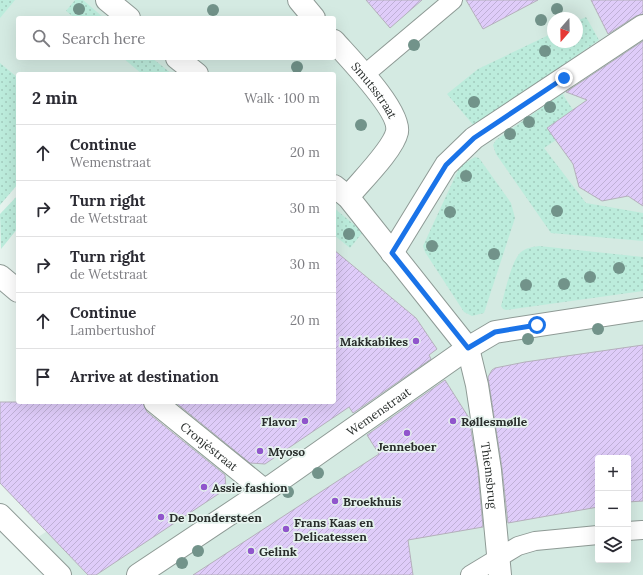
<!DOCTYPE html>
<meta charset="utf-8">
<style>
:root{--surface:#fff;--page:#f7f7f7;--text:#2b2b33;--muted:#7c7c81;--line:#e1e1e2}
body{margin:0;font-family:Lora,serif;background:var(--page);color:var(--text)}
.controls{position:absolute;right:12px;bottom:12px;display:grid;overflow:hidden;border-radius:4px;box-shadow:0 4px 16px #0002}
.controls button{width:36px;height:36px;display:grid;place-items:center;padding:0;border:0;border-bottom:1px solid var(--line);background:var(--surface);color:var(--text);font:20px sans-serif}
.compass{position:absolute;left:547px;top:12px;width:36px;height:36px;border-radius:50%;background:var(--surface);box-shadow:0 4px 16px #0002;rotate:200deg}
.stop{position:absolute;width:12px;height:12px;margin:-9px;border:3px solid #1a73e8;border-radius:50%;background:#fff}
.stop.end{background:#1a73e8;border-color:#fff;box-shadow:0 1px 4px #0008}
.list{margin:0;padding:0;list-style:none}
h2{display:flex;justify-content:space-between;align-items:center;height:52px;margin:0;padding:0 16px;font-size:17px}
h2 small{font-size:13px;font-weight:400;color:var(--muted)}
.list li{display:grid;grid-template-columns:26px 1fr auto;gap:12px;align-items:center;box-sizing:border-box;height:56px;padding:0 16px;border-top:1px solid var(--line)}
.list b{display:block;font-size:15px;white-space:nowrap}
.list p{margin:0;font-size:13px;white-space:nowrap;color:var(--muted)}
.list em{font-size:13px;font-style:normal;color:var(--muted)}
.icon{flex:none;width:22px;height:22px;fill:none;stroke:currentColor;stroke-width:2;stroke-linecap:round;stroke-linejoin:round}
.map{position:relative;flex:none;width:643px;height:575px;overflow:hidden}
.search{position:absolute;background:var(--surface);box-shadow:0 4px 16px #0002;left:16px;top:16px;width:320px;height:44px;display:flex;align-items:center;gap:10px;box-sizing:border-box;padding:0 14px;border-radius:4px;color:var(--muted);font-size:15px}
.panel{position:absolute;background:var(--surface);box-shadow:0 4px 16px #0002;left:16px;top:72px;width:320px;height:332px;border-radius:4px}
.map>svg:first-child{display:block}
.built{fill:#d4eae2;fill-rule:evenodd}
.grass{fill:url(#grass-dots)}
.building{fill:url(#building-hatch);stroke:#b4b0bb}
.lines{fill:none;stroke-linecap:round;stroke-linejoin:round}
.lane-casing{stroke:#8e9a95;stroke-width:20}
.street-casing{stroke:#8e9a95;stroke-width:24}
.lane{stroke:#fff;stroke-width:18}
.street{stroke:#fff;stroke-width:22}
.tree{fill:#72938a}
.route{stroke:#1a73e8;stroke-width:5}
.poi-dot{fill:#9055cc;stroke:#e6f3ee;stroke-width:1.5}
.labels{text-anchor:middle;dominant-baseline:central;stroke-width:3.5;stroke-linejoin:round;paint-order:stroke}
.street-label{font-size:12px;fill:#292e2c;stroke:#e6f3ee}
.poi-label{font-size:12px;font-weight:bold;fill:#292e2c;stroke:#e6f3ee;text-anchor:start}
</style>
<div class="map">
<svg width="643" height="575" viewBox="0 0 643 575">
<defs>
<pattern id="grass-dots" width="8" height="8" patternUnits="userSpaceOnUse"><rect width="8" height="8" fill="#bcecdc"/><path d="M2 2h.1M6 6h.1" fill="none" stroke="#a2cbbd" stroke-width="1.8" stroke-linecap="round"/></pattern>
<pattern id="building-hatch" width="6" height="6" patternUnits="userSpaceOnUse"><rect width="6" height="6" fill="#dfccf9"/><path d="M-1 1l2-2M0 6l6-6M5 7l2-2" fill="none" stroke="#bfb0d6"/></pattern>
</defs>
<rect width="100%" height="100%" fill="#e6f3ee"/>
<!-- built -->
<path class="built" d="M0 0H643V575H44L18 550 191 438 241 402H334V74H18V115L0 100ZM18 18H334V58H18ZM553 18H577V42H553ZM598 458H628V560H598Z"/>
<!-- grass -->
<g class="grass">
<polygon points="0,0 15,0 0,18"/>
<polygon points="75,0 83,0 104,18 75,18 66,11"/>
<polygon points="586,17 599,40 475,127 447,94 478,69 553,33 553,42 577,42 577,21"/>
<polygon points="123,58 152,58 172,74 142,74"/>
<polygon points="0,63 18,78 18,184 0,205"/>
<polygon points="562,93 573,110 548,127 556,140 544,148 586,203 643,213 643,241 551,233 496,154 493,145 496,140"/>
<polygon points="475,157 479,158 511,203 515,218 484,313 472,316 464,312 425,252 423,246 460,166"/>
<polygon points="18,195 18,228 1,249 0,214"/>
<polygon points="334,208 363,232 350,248 334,235"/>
<path d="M539 246 643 257V291L506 310 503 309 501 306C505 293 511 261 521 252 526 248 532 247 539 246Z"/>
</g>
<!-- building -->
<g class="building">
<polygon points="366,0 422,0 390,28"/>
<polygon points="466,0 538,0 483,29"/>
<polygon points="591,0 643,0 643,14 636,16 608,34"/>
<polygon points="643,41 643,206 628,196 602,201 579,187 573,164 547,128 587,100 566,92"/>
<polygon points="334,250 416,318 437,349 429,355 431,359 353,413 349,407 265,464 250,463 175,402 334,402"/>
<polygon points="643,345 643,501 628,502 628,458 598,458 598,507 508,523 502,468 488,377 492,370 495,368 525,362"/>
<polygon points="445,380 469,418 478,472 483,527 408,540 413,575 193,575 379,454 367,435"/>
<polygon points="0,402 143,402 147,412 225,475 226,489 96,575 88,575 0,483"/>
</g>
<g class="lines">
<!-- lane casing -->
<g class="lane-casing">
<g id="lane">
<polyline points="364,75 453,0"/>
<polyline points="628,531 642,530"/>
<polyline points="470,575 518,546 535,541 598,535"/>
</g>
</g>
<!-- street casing -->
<g class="street-casing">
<g id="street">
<polyline points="107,0 129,18"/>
<polyline points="299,0 314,18"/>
<path id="s1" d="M334 41C349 58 401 111 397 132 393 150 360 182 348 197"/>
<polyline points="177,58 197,74"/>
<path id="s2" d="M334 186 348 197 468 348 477 385 490 470 500 575"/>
<polyline points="392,253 446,165 474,138 643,26"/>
<polyline points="0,276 18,291"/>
<path id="s3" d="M155 402 264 490"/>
<polyline points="0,515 60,575"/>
<path id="s4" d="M138 575 273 485 468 348 495 332 643 309"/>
</g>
</g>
<!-- lane -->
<use href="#lane" class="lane"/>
<!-- street -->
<use href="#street" class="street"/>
</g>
<!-- trees -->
<g class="tree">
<circle cx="79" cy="9" r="6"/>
<circle cx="557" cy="9" r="6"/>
<circle cx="213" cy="10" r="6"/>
<circle cx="541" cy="20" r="6"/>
<circle cx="414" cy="45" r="6"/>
<circle cx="545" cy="51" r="6"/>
<circle cx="297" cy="67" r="6"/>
<circle cx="474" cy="102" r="6"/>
<circle cx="550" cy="107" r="6"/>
<circle cx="529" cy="122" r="6"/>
<circle cx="361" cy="125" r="6"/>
<circle cx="510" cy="134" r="6"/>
<circle cx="466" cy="176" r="6"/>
<circle cx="557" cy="211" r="6"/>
<circle cx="450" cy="212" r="6"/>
<circle cx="349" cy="234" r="6"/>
<circle cx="432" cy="246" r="6"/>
<circle cx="494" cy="254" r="6"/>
<circle cx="619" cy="268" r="6"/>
<circle cx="590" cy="277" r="6"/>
<circle cx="564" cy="284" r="6"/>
<circle cx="526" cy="285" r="6"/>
<circle cx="598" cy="329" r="6"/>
<circle cx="528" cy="339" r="6"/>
<circle cx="318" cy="473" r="6"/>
<circle cx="288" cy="492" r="6"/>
<circle cx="198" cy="551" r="6"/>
<circle cx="182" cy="563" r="6"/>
</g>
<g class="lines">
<!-- route -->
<polyline class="route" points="537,325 495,332 468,348 392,253 446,165 474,138 564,78"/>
</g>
<!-- markers -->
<g class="poi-dot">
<circle cx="416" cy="341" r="4"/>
<circle cx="305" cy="421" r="4"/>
<circle cx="453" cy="421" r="4"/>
<circle cx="407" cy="433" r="4"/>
<circle cx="260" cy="451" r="4"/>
<circle cx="204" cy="487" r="4"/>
<circle cx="335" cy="501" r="4"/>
<circle cx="161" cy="517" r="4"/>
<circle cx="286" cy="529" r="4"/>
<circle cx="251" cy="551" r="4"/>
</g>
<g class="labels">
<!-- street labels -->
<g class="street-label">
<text stroke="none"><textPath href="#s1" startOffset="64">Smutsstraat</textPath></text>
<text stroke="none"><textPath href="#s4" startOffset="291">Wemenstraat</textPath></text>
<text stroke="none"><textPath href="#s3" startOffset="70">Cronjéstraat</textPath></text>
<text stroke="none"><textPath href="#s2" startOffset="340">Thiemsbrug</textPath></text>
</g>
<!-- poi labels -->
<g class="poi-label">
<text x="408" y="341" text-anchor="end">Makkabikes</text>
<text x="297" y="421" text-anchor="end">Flavor</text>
<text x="461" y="421">Røllesmølle</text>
<text x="407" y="446" text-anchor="middle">Jenneboer</text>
<text x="268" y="451">Myoso</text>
<text x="212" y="487">Assie fashion</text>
<text x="343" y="501">Broekhuis</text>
<text x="169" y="517">De Dondersteen</text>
<text x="294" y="522">Frans Kaas en<tspan x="294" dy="14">Delicatessen</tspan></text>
<text x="259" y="551">Gelink</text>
</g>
</g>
</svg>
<div class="controls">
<button>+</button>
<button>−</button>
<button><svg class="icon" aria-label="layers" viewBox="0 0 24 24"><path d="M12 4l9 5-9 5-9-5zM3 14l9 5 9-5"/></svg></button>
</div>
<svg class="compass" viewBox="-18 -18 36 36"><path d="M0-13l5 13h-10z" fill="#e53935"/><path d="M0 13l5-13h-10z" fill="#7c7c81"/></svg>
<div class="stop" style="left:537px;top:325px"></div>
<div class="stop end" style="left:564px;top:78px"></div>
<div class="search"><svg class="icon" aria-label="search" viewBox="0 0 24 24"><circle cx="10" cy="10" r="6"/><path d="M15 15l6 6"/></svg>Search here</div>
<section class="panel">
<h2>2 min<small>Walk · 100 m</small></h2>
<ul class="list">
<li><svg class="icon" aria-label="ahead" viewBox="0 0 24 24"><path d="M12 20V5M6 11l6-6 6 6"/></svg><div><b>Continue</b><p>Wemenstraat</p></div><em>20 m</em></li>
<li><svg class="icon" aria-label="right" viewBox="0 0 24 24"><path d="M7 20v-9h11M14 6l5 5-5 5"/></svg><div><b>Turn right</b><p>de Wetstraat</p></div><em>30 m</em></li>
<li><svg class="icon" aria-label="right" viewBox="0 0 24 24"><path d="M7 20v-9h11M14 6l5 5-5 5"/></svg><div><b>Turn right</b><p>de Wetstraat</p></div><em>30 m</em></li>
<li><svg class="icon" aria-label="ahead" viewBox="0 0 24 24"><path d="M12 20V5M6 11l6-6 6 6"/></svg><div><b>Continue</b><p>Lambertushof</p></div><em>20 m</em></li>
<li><svg class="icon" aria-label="arrive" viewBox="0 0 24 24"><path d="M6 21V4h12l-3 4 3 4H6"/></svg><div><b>Arrive at destination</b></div></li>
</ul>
</section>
</div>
